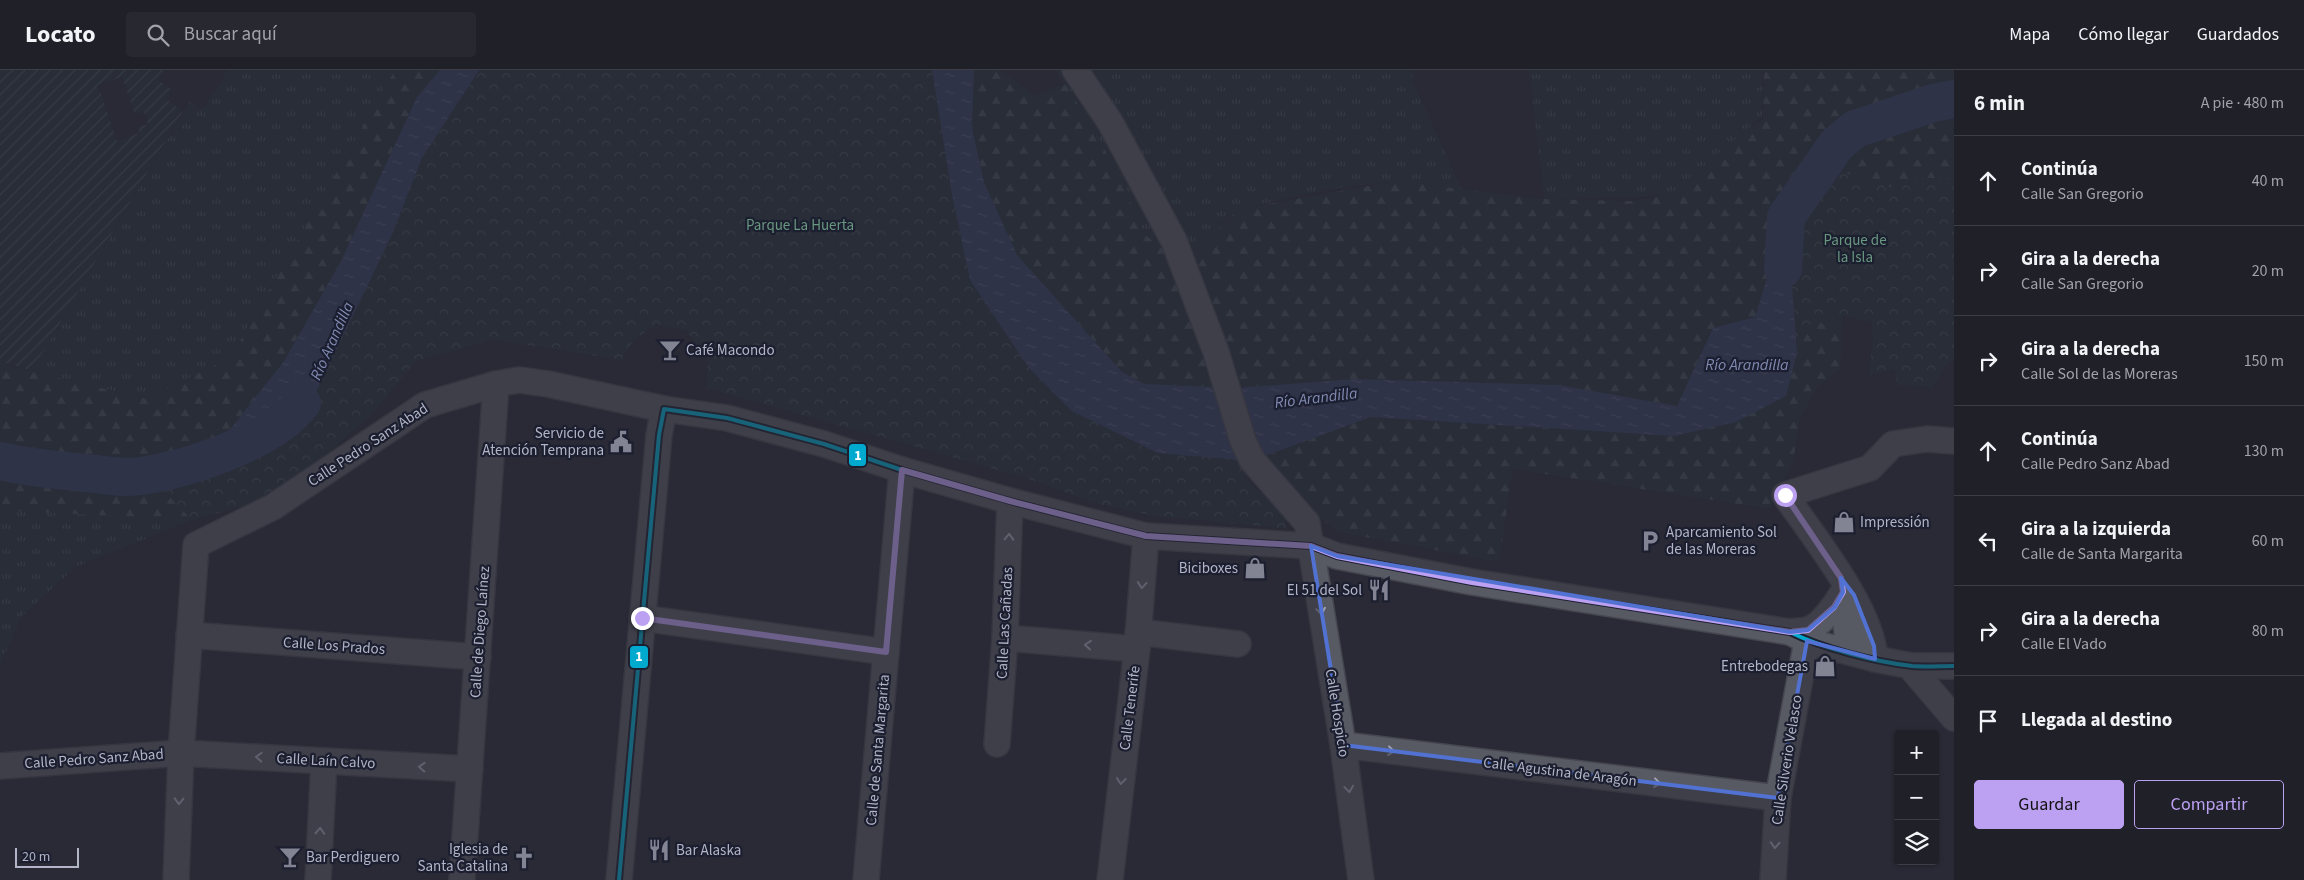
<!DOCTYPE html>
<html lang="es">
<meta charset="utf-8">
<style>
:root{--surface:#1f2028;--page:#272830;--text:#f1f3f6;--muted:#a1a3a8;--line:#3c3e45;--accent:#bca0f2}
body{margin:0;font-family:"Source Sans 3",sans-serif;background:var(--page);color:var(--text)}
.controls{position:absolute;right:15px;bottom:15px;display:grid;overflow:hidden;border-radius:5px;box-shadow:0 1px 4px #0004}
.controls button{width:45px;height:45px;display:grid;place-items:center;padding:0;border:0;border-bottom:1px solid var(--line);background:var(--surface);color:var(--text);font:25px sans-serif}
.scale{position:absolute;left:15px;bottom:12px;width:64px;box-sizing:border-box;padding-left:5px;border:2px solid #b2b5c7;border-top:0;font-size:14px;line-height:18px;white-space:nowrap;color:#b2b5c7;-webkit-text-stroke:4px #1c1f30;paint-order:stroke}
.stop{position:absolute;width:15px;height:15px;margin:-11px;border:4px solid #bca0f2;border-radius:50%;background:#fff}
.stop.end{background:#bca0f2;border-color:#fff;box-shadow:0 1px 5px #0008}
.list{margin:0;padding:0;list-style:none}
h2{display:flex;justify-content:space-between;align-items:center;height:65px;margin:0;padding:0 20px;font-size:21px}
h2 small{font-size:16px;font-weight:400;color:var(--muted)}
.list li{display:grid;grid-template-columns:32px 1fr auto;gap:15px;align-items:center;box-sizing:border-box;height:90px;padding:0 20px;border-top:1px solid var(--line)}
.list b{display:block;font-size:19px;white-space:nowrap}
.list p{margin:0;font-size:16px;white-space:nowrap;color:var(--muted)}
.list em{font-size:16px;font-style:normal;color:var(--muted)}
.actions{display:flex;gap:10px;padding:15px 20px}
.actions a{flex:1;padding:11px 0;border:1px solid var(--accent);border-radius:5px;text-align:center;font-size:18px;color:var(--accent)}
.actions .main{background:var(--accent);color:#111}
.icon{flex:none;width:28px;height:28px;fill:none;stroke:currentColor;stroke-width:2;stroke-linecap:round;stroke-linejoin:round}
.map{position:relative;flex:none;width:1954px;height:810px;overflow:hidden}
header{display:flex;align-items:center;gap:30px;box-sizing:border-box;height:70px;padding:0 25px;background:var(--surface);border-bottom:1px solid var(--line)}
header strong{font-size:24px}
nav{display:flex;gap:28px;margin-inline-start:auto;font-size:18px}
.search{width:350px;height:45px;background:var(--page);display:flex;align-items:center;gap:12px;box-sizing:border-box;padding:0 18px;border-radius:5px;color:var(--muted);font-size:19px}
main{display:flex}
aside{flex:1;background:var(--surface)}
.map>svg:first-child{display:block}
.grass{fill:url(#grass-tufts)}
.forest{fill:url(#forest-firs)}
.park{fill:url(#park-crowns)}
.garden{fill:url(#garden-furrows);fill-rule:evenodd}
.water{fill:url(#water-ripples)}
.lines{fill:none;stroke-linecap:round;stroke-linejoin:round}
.river{stroke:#373e60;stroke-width:38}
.minor-casing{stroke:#45464f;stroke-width:28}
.minor{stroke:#585a63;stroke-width:25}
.bus-1-casing{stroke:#1c1f30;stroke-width:8}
.bus-1{stroke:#00a9ce;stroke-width:4}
.oneway{stroke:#a0a3b3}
.route{stroke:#bca0f2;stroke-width:6}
.marked{fill:none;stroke:#5172d2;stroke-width:4;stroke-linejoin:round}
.labels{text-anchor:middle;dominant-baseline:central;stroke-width:4.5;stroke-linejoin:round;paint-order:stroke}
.park-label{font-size:15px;fill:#69977f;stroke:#1c1f30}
.poi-label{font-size:15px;fill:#b2b5c7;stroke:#1c1f30;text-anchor:start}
.street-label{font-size:15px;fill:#b2b5c7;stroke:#1c1f30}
.water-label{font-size:16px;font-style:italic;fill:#818ab2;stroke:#1c1f30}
.line-badge{stroke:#1c1f30;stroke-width:2}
.badge-label{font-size:14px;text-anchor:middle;font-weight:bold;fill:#fff}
</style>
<header>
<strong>Locato</strong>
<div class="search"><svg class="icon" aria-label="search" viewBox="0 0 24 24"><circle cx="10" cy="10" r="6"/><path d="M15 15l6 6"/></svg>Buscar aquí</div>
<nav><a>Mapa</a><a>Cómo llegar</a><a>Guardados</a></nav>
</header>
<main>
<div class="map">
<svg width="1954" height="810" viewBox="0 0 1954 810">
<defs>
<pattern id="grass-tufts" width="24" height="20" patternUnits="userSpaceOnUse" patternTransform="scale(1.25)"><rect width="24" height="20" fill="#26323b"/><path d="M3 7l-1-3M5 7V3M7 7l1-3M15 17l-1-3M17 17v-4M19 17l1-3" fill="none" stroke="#434d56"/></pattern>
<pattern id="forest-firs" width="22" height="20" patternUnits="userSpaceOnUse" patternTransform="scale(1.25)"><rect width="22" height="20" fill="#26323b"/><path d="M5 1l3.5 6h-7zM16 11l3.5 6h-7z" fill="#434d56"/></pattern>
<pattern id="park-crowns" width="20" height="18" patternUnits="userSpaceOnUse" patternTransform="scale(1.25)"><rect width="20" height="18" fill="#26323b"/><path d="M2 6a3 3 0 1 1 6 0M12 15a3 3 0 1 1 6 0" fill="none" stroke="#434d56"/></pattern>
<pattern id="garden-furrows" width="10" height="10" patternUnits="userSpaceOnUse" patternTransform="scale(1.25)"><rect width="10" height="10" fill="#26323b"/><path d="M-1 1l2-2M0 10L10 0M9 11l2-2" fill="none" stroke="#434d56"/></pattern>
<pattern id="water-ripples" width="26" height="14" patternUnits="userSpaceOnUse" patternTransform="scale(1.25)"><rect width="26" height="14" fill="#373e60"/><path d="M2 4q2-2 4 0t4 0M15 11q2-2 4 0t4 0" fill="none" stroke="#525875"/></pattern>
</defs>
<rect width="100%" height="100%" fill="#292a35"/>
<!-- grass -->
<g class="grass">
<polygon points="227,0 395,0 231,287 147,329 32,301 190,31 202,39 222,11"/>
<polygon points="1056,0 1415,0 1412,10 1462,119 1396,111 1331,119 1239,139 1224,152 1185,199 1143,163 1120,106"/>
<polygon points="1529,0 1763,0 1762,47 1669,125 1629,128 1544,129"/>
<polygon points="0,436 192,450 76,497 22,546 0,595"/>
</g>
<!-- forest -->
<g class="forest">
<polygon points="395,0 440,0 417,27 341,191 284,291 217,376 191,393 149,405 192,450 0,440 0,291 13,297 147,329 231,287"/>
<polygon points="974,0 1000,0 1034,25 1066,14 1120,106 1143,163 1185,198 1183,193 1239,139 1396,111 1544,129 1632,131 1669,125 1745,61 1763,50 1764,0 1954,0 1954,108 1909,108 1900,120 1821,96 1786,147 1755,247 1713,258 1677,336 1559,315 1355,309 1235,318 1145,314 1122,302 1017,185 984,112 972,58"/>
<polygon points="1843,246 1840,302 1837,301 1817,317 1800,349 1793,393 1770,439 1513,399 1499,492 1338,462 1251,391 1371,347 1674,366 1797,283 1796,267 1813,255"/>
</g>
<!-- park -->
<g class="park">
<path d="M479 0H932L952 125 970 210 1251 391 1247 409C1262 428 1285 434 1287 459L1154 446 1094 433 1029 409 706 318 708 290 687 261 657 255C640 264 630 272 622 290L493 270 416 291 372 345 303 404 281 426 192 450 149 405 191 393 217 376 224 383 315 324 391 167 422 88Z"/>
<polygon points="1821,96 1900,120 1909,108 1954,108 1954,290 1948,293 1932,318 1898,315 1894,299 1868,306 1873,269 1872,252 1843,246 1813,255 1790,272 1786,147"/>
</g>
<!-- garden -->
<path class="garden" d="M0 0H165L158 10 172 20 166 29 183 41 32 301 0 291ZM122 7 135 45 144 42 148 54 138 57 139 63 117 71 98 15Z"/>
<!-- water -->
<g class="water">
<polygon points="440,0 479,0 422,88 391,167 315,324 267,363 224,383 217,376 284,291 341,191 417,27"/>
<polygon points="932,0 974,0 972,58 984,112 1017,185 1122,302 1145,314 1235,318 1355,309 1559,315 1677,336 1713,258 1755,247 1786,147 1800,129 1791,202 1797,283 1786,326 1736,352 1674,366 1371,347 1251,391 1158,383 1072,341 1029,298 970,210 952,125"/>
</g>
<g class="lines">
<!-- river -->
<g class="river">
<polyline points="1783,199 1786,147 1837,74 1855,59 1933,33 1954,29"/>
<path d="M0 391C28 398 57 400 86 403 100 404 114 407 128 407 176 405 273 372 302 333"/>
</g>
<!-- minor casing -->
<g class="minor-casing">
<g id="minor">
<polyline points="1075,0 1110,52 1174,171 1216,282 1243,371 1252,390 1307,453 1343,675 1361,810"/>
<polyline points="1843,523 1849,582"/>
<polyline points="642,548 886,582"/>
<polyline points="1138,562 1238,574"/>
<path d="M1790 562C1796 561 1802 561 1807 560 1821 556 1836 534 1843 522"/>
<polyline points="189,565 478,587"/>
<polyline points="1005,568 1137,579"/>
<path d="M1875 589C1872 538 1814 468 1785 425L1870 398 1893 374 1927 369 1954 371"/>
<polyline points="1912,596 1912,599 1954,648"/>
<polyline points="997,674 1005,568 1010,431"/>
<polyline points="1343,675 1778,728"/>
<polyline points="0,696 181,683 196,475 273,437 425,335 496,314 519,310 548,314 664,339 727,348 824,374 902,400 1010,431 1146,466 1311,476 1337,486 1472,512 1790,562 1807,571 1875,589 1912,596 1954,596"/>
<polyline points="176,810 181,683 470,699"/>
<polyline points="318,810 324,691"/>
<polyline points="462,810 496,314"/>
<polyline points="619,810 659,365 664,339"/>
<polyline points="866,810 902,400"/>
<polyline points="1110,810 1137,579 1146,466"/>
<polyline points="1773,810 1778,728 1807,571"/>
</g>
</g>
<!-- minor -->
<use href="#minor" class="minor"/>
<!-- bus-1 casing -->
<g class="bus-1-casing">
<path id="bus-1" d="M619 810 659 365 664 339 727 348 824 374 902 400 1010 431 1146 466 1311 476 1337 486 1472 512 1790 562C1821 578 1876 592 1912 596 1925 597 1940 596 1954 596"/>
</g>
<!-- bus-1 -->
<use href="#bus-1" class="bus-1"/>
</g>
<!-- one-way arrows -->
<defs><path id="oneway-chevron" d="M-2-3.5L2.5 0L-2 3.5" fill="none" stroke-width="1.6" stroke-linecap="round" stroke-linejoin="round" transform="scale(1.25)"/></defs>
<g class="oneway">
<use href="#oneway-chevron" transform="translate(1009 467) rotate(-88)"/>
<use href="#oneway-chevron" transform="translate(1142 515) rotate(95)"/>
<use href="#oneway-chevron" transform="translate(1321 541) rotate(81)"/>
<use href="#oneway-chevron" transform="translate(1088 575) rotate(-175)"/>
<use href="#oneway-chevron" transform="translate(1391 681) rotate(7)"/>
<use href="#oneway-chevron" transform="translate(259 687) rotate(-177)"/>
<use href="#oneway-chevron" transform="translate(422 697) rotate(-177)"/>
<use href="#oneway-chevron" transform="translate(1121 711) rotate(97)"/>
<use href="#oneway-chevron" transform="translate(1657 713) rotate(7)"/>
<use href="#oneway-chevron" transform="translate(1349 719) rotate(82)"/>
<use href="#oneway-chevron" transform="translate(179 731) rotate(92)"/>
<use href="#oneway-chevron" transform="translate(320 761) rotate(-87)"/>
<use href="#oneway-chevron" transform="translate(1775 775) rotate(93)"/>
</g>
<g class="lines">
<!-- route -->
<polyline class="route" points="642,548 886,582 902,400 1010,431 1146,466 1311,476 1337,486 1472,512 1790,562 1808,560 1834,537 1843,522 1841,508 1785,425"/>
</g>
<!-- marked area -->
<path d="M0 0H1954V810H0ZM1311 476 1337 486 1790 562 1808 560 1835 537 1843 522 1841 508 1854 525 1874 576 1875 589 1807 571 1778 728 1343 675Z" fill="#292a35" fill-opacity=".55" fill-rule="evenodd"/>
<path class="marked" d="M1311 476 1337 486 1790 562 1808 560 1835 537 1843 522 1841 508 1854 525 1874 576 1875 589 1807 571 1778 728 1343 675Z"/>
<!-- icons -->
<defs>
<g id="bar-bare" transform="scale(1.725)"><path d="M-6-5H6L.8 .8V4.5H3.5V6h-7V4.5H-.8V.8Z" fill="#828494" stroke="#1c1f30" stroke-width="2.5" paint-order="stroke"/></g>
<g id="civic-bare" transform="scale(1.725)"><path d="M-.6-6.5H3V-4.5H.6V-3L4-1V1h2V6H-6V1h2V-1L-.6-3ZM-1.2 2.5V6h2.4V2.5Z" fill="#828494" stroke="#1c1f30" stroke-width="2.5" paint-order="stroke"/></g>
<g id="shop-bare" transform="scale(1.725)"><path d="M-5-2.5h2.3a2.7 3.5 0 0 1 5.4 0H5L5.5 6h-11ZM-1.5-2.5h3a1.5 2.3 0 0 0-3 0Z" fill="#828494" stroke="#1c1f30" stroke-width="2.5" paint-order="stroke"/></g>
<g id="parking-bare" transform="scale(1.725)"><path d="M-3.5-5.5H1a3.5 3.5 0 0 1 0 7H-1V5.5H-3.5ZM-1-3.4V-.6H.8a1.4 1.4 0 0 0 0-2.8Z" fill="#828494" stroke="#1c1f30" stroke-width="2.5" paint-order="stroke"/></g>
<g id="restaurant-bare" transform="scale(1.725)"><path d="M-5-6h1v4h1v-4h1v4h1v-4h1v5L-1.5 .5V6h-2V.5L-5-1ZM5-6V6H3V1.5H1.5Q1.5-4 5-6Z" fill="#828494" stroke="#1c1f30" stroke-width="2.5" paint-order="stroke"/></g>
<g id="church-bare" transform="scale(1.725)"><path d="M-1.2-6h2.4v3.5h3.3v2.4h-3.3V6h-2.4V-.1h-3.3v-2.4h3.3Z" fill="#828494" stroke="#1c1f30" stroke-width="2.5" paint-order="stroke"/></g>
</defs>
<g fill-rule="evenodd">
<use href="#bar-bare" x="670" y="280"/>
<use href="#civic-bare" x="621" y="372"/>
<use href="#shop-bare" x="1844" y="452"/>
<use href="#parking-bare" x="1650" y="471"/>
<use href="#shop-bare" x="1255" y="498"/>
<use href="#restaurant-bare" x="1379" y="520"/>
<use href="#shop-bare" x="1825" y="596"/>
<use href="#restaurant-bare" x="659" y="780"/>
<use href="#bar-bare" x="290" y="787"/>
<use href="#church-bare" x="524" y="788"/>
</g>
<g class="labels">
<!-- park labels -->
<g class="park-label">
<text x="800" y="155">Parque La Huerta</text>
<text x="1855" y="170">Parque de<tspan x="1855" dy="17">la Isla</tspan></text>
</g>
<!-- poi labels -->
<g class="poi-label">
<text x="686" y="280">Café Macondo</text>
<text x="604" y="363" text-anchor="end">Servicio de<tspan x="604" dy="17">Atención Temprana</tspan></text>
<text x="1860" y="452">Impressión</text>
<text x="1666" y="462">Aparcamiento Sol<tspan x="1666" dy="17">de las Moreras</tspan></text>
<text x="1238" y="498" text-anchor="end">Biciboxes</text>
<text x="1362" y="520" text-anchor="end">El 51 del Sol</text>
<text x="1808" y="596" text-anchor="end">Entrebodegas</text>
<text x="508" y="779" text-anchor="end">Iglesia de<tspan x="508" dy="17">Santa Catalina</tspan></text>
<text x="676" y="780">Bar Alaska</text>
<text x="306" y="787">Bar Perdiguero</text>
</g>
<!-- street labels -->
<g class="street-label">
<text transform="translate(368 375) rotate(-33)">Calle Pedro Sanz Abad</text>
<text transform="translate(1005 553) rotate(-87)">Calle Las Cañadas</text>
<text transform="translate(480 562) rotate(-86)">Calle de Diego Laínez</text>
<text transform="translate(334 576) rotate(4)">Calle Los Prados</text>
<text transform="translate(1130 638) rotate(-83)">Calle Tenerife</text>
<text transform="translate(1337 643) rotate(81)">Calle Hospicio</text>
<text transform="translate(878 680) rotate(-85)">Calle de Santa Margarita</text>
<text transform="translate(94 689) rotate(-4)">Calle Pedro Sanz Abad</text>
<text transform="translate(1787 690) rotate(-81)">Calle Silverio Velasco</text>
<text transform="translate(326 691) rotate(3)">Calle Laín Calvo</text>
<text transform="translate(1560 702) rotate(7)">Calle Agustina de Aragón</text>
</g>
<!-- water labels -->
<g class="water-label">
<text transform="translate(332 271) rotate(-66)">Río Arandilla</text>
<text x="1747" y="295">Río Arandilla</text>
<text transform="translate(1316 328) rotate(-7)">Río Arandilla</text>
</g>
</g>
<g class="line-badge">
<rect x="848" y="373" width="19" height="24" rx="5" fill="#00a9ce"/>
<rect x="629" y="575" width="20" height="24" rx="5" fill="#00a9ce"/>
</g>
<g class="badge-label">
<text x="858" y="390">1</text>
<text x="639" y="591">1</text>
</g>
</svg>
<div class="controls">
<button>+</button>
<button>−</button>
<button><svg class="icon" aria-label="layers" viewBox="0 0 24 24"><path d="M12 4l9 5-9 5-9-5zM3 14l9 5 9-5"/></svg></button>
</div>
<div class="scale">20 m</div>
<div class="stop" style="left:1785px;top:425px"></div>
<div class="stop end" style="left:642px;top:548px"></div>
</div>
<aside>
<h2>6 min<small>A pie · 480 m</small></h2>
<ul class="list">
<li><svg class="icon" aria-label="ahead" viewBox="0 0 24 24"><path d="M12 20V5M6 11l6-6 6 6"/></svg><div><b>Continúa</b><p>Calle San Gregorio</p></div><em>40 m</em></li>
<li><svg class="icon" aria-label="right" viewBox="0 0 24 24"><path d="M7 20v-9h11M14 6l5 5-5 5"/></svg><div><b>Gira a la derecha</b><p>Calle San Gregorio</p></div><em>20 m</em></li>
<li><svg class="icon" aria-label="right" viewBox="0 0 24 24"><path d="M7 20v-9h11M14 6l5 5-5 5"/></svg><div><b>Gira a la derecha</b><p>Calle Sol de las Moreras</p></div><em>150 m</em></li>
<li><svg class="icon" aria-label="ahead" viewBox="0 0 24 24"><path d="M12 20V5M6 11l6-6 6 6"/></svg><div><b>Continúa</b><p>Calle Pedro Sanz Abad</p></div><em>130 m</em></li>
<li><svg class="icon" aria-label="left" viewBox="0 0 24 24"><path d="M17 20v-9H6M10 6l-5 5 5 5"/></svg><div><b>Gira a la izquierda</b><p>Calle de Santa Margarita</p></div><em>60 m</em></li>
<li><svg class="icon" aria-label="right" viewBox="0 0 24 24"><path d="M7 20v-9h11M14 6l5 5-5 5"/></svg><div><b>Gira a la derecha</b><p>Calle El Vado</p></div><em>80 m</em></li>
<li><svg class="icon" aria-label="arrive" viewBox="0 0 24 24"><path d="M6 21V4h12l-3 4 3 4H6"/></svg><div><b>Llegada al destino</b></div></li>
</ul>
<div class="actions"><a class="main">Guardar</a><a>Compartir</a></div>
</aside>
</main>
